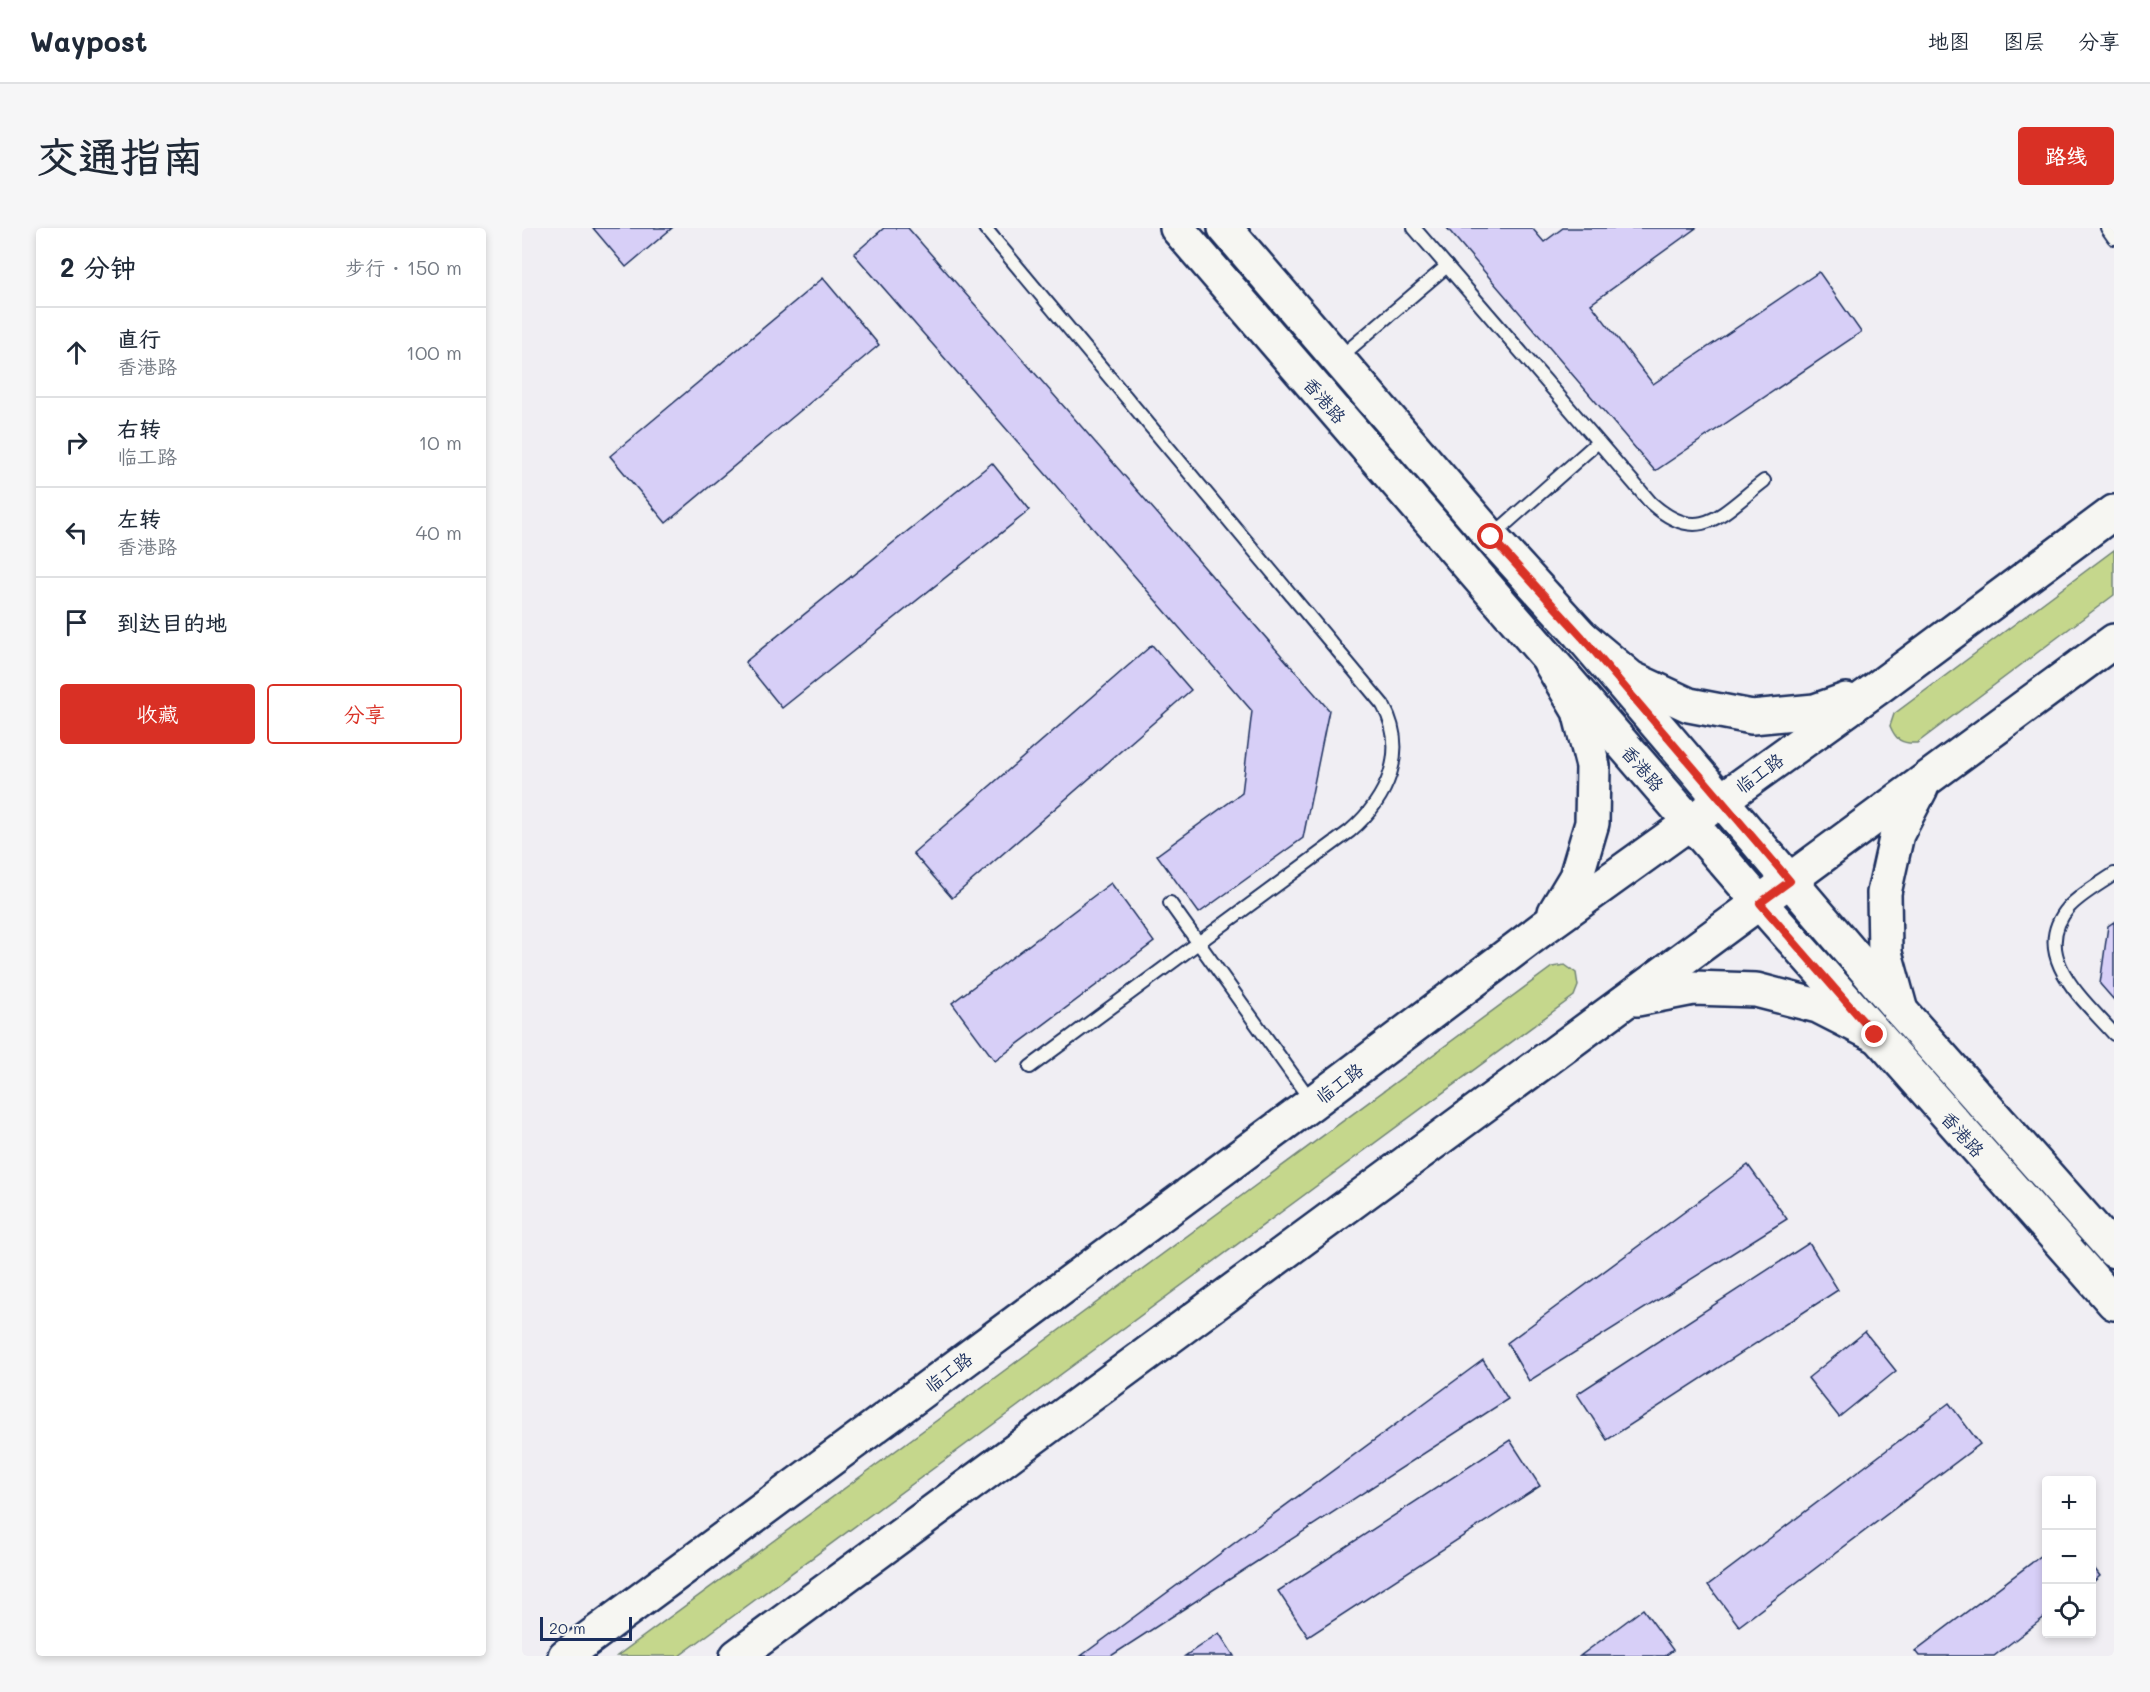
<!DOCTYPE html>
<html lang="zh">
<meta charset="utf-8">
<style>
:root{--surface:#fff;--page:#f6f6f7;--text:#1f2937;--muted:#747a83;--line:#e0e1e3;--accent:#d93025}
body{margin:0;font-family:Mali,"LXGW WenKai TC",sans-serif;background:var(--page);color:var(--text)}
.controls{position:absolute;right:18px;bottom:18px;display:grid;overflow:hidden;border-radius:6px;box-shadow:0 3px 9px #0003}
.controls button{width:54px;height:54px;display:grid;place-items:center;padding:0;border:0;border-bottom:2px solid var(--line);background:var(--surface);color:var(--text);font:30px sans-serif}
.scale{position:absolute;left:18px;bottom:15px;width:92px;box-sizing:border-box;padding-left:6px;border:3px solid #1b2f5e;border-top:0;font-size:16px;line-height:21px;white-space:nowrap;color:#1b2f5e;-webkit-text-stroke:4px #f6f6f2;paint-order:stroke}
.stop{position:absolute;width:18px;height:18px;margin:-14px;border:4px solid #d93025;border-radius:50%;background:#fff}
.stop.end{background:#d93025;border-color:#fff;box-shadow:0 2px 6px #0008}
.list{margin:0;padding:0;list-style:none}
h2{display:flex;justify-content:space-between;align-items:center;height:78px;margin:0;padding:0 24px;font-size:26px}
h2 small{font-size:20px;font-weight:400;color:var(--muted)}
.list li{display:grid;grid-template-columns:39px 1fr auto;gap:18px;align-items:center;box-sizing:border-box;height:90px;padding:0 24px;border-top:2px solid var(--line)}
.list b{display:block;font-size:22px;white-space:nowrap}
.list p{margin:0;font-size:20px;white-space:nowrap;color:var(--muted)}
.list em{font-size:20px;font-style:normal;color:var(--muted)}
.actions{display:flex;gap:12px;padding:18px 24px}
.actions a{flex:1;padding:14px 0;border:2px solid var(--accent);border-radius:6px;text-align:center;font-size:21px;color:var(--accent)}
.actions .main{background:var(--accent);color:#fff}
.icon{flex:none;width:33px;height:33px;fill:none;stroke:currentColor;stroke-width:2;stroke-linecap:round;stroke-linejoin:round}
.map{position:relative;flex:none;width:1592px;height:1428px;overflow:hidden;border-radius:6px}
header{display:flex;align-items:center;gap:36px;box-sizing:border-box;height:84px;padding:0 30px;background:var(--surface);border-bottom:2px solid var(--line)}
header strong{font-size:28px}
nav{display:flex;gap:33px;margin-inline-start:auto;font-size:21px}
.intro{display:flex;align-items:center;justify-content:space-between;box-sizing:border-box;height:144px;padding:0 36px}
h1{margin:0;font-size:42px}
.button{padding:15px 27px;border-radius:6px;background:var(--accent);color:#fff;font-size:21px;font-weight:700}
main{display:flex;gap:36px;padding:0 36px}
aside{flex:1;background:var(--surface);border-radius:6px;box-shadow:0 3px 9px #0003}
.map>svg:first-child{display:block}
.green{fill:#c5d78c;stroke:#708375;stroke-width:1.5}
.building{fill:#d7cff7;stroke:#1b2f5e;stroke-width:1.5}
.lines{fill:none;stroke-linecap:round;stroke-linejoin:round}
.service-casing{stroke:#1b2f5e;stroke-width:16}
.secondary-casing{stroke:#1b2f5e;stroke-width:38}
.primary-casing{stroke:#1b2f5e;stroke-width:38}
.service{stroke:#f6f6f2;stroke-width:12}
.secondary{stroke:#f6f6f2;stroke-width:33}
.primary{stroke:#f6f6f2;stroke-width:33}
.route{stroke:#d93025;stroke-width:8}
.labels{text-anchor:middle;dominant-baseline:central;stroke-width:6;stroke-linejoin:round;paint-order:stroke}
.street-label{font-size:18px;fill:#1b2f5e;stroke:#f6f6f2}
</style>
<header>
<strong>Waypost</strong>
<nav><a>地图</a><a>图层</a><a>分享</a></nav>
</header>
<div class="intro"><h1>交通指南</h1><a class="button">路线</a></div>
<main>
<aside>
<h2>2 分钟<small>步行 · 150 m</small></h2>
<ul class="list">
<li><svg class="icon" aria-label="ahead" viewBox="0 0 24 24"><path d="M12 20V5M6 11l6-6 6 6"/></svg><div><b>直行</b><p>香港路</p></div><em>100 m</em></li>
<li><svg class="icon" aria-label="right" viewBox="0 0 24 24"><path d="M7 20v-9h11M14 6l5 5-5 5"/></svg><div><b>右转</b><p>临工路</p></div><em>10 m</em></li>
<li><svg class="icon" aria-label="left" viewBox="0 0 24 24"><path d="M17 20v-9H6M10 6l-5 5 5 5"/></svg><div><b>左转</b><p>香港路</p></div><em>40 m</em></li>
<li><svg class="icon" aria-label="arrive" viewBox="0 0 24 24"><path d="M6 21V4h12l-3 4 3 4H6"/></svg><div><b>到达目的地</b></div></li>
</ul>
<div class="actions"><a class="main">收藏</a><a>分享</a></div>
</aside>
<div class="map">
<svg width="1592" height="1428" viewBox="0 0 1592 1428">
<rect width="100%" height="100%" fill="#f0eef3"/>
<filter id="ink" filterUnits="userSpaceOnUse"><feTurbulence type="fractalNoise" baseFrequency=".0167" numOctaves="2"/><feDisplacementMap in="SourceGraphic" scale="12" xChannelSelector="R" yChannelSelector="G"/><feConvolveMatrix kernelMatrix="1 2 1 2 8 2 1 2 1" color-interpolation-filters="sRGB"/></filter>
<g filter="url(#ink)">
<!-- green -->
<g class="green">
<path d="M1592 322V367L1395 515C1379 516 1374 512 1368 498L1372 486Z"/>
<polygon points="1043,737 1054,745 1056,758 1052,768 157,1428 95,1428 1030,739"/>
</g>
<!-- building -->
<g class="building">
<polygon points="71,0 150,0 104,39"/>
<polygon points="362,0 386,0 807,482 781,610 677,685 635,627 720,565 730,483 332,26"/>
<polygon points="925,0 1010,0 1022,14 1041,0 1174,0 1069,76 1131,156 1297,44 1339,104 1133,243"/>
<polygon points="301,50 357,117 144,295 88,228"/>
<polygon points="470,235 508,282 260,480 223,434"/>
<polygon points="630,417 669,462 430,670 391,625"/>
<polygon points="589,655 632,714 473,833 430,775"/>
<polygon points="1592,694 1592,772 1578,756 1586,698"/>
<polygon points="1226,937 1265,991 1007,1153 985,1115"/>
<polygon points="1287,1015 1316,1062 1085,1212 1055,1166"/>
<polygon points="1343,1104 1374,1143 1317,1189 1286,1150"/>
<polygon points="961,1132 986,1171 589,1428 559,1428"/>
<polygon points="1427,1175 1458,1216 1217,1398 1186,1357"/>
<polygon points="988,1212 1018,1258 786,1409 756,1363"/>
<polygon points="1524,1324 1524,1388 1472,1428 1397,1428 1393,1423"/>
<polygon points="1570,1337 1578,1348 1570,1355"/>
<polygon points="1121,1381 1151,1422 1143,1428 1058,1428"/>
<polygon points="697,1405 712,1428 663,1428"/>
</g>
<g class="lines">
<!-- service casing -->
<g class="service-casing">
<g id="service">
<path d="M463 0 861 477C887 524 865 571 828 603L508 839"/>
<path d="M892 0 1129 275C1178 319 1200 285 1242 253"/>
<polyline points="1585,0 1592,10"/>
<polyline points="817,130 925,38"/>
<polyline points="970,308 1076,214"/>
<path d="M1592 646C1578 656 1559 666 1547 679 1506 726 1562 772 1592 806"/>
<polyline points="648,675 790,874"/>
</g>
</g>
<!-- secondary casing -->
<g class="secondary-casing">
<g id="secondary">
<polyline points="655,0 1238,675 1592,1075"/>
<polyline points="703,0 969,309 1060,409 1379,783 1592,1023"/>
</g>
</g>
<!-- primary casing -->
<g class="primary-casing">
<g id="primary">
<polyline points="1060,409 1109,450 1167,477 1230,489 1293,483 1324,472"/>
<polyline points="1028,434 1057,483 1071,538 1070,595 1054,649 1033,684"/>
<polyline points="1115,771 1171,760 1234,762 1296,778 1353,807"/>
<polyline points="1379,783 1363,725 1362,665 1375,606 1399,560"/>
<polyline points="43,1428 790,875 1024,698 1354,461 1592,284"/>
<polyline points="215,1428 1592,413"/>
</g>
</g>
<!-- service -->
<use href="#service" class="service"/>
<!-- secondary -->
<use href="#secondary" class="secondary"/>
<!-- primary -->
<use href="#primary" class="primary"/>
</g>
</g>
<g class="lines" filter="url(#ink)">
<!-- route -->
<polyline class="route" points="969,309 1060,409 1268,653 1238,675 1353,807"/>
</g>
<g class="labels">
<!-- street labels -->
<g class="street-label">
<text transform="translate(803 172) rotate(49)">香港路</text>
<text transform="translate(1121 540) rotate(49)">香港路</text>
<text transform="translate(1237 545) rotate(-36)">临工路</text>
<text transform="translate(817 855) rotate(-37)">临工路</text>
<text transform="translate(1441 906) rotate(48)">香港路</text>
<text transform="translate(426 1144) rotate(-37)">临工路</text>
</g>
</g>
</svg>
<div class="controls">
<button>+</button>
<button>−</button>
<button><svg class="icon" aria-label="locate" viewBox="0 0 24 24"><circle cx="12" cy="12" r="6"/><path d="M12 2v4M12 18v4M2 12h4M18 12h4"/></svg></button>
</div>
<div class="scale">20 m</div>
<div class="stop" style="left:969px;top:309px"></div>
<div class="stop end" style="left:1353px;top:807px"></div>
</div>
</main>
